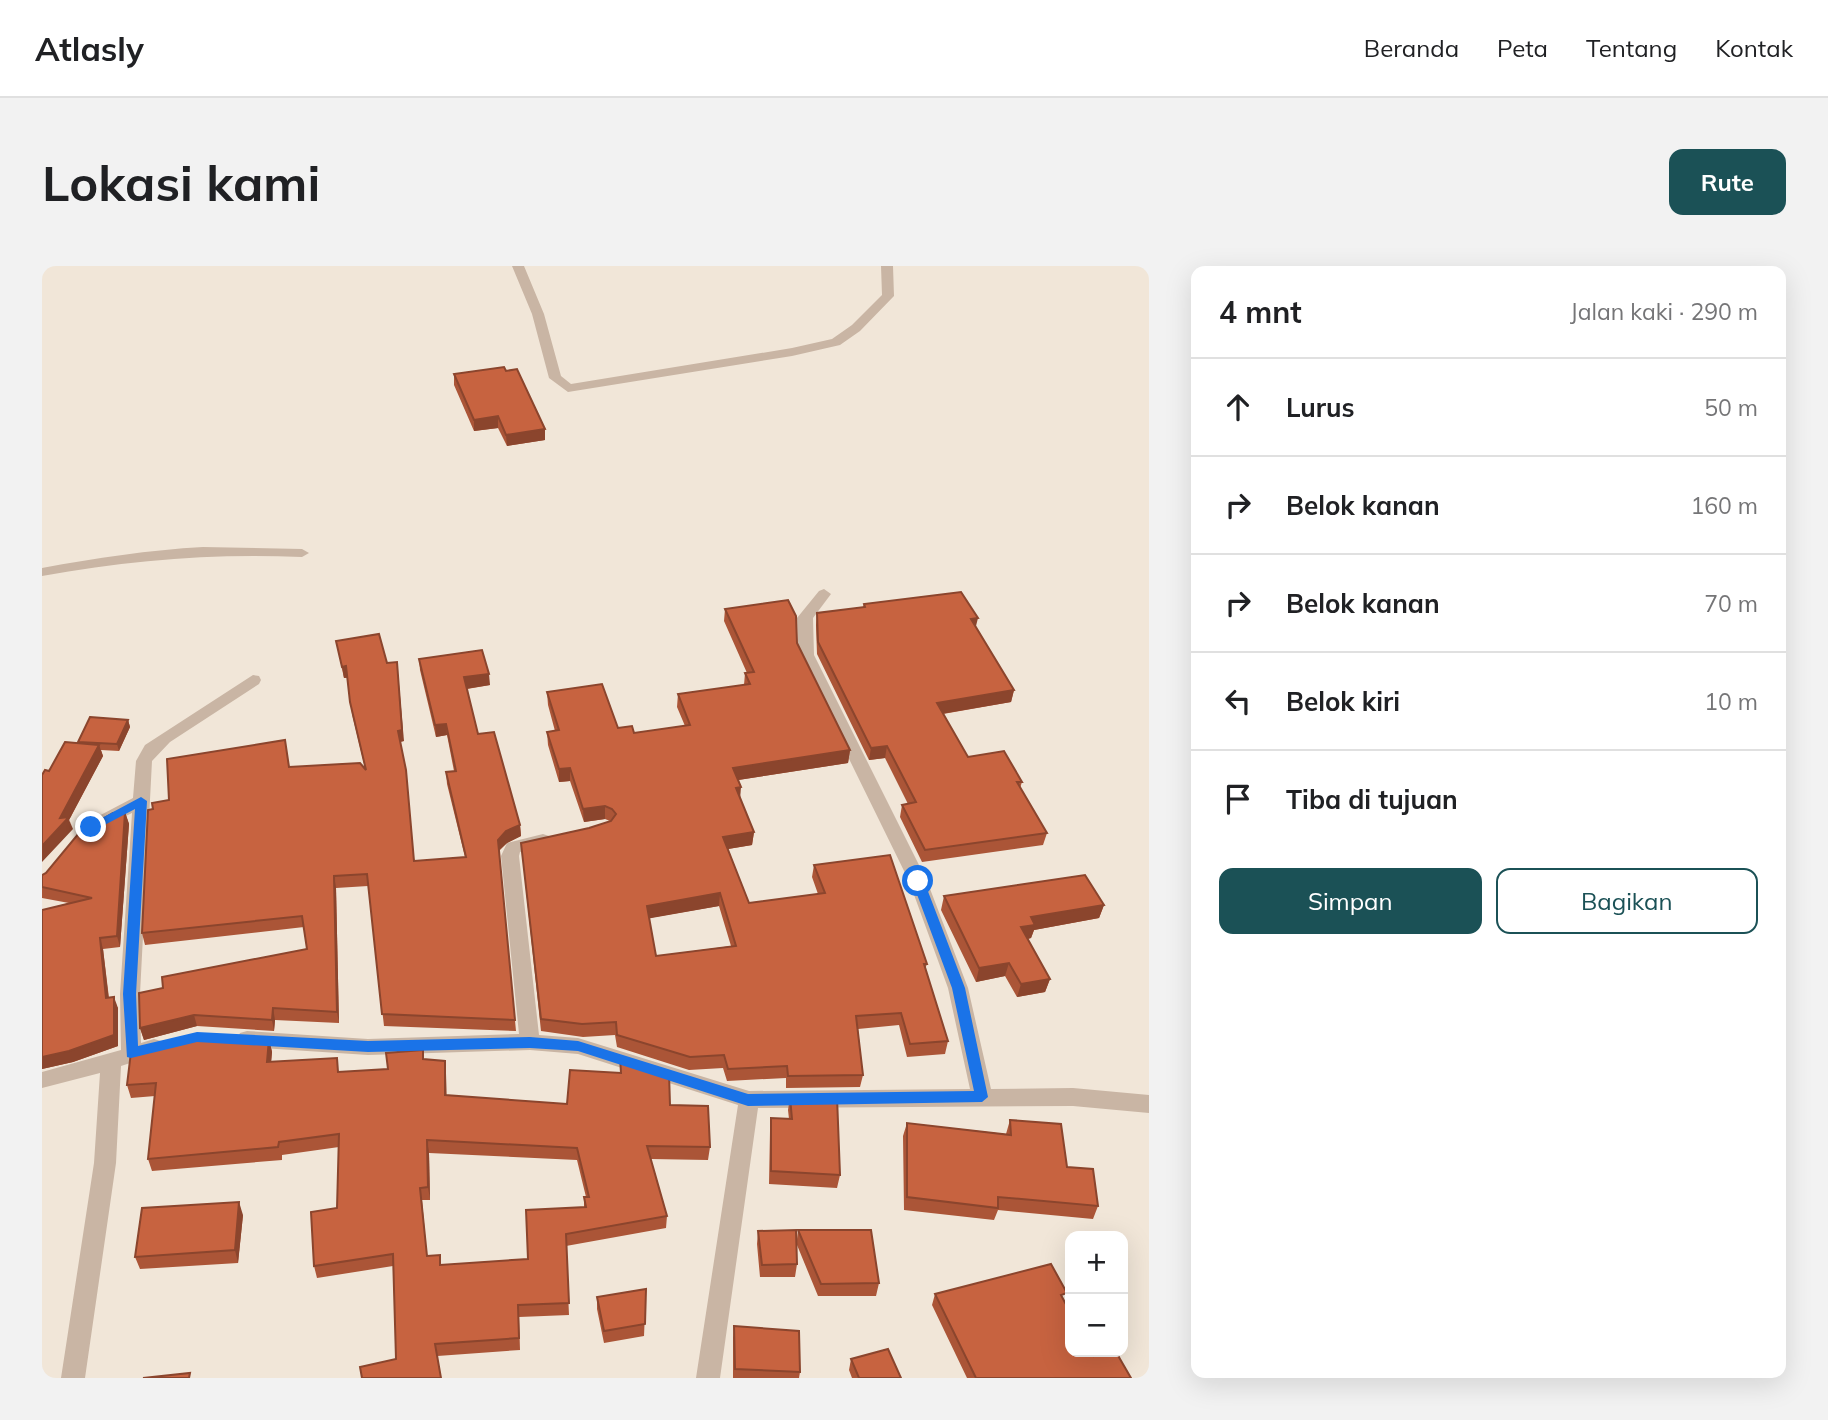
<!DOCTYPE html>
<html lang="id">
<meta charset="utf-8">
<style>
:root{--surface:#fff;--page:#f2f2f2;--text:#202124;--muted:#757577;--line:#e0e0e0;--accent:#1b5156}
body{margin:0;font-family:Mulish,sans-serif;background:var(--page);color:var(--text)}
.controls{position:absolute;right:21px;bottom:21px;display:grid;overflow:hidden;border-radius:14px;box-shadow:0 7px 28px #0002}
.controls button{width:63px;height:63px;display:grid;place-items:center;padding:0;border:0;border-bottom:2px solid var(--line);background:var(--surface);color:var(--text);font:35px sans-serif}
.stop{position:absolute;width:21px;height:21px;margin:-16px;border:5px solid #1a73e8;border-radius:50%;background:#fff}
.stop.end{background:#1a73e8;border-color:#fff;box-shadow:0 2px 7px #0008}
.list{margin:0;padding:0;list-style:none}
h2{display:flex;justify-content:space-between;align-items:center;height:91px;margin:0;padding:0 28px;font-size:30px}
h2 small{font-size:23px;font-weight:400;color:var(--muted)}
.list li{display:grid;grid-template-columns:46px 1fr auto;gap:21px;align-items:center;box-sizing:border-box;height:98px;padding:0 28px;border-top:2px solid var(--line)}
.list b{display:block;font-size:26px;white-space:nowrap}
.list em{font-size:23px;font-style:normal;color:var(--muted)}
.actions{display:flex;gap:14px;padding:21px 28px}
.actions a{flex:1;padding:16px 0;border:2px solid var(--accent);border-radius:14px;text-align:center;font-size:24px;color:var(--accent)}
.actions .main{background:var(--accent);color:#fff}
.icon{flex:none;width:38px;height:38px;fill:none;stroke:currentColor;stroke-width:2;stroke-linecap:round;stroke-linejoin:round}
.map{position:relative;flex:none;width:1107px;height:1112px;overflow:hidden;border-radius:14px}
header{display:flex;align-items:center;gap:42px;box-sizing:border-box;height:98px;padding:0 35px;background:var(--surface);border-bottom:2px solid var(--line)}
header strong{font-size:33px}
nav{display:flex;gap:38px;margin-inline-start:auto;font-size:24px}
.intro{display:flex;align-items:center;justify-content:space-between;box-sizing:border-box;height:168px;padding:0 42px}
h1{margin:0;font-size:49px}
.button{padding:18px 32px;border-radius:14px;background:var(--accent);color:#fff;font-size:24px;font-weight:700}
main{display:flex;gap:42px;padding:0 42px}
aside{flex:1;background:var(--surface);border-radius:14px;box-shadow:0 7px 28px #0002}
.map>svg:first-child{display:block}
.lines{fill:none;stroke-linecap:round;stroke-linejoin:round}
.street{fill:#c9b5a4;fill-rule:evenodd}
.wall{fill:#ab5537;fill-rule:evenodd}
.shaded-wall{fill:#8b452d}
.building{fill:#c76340;stroke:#8b452d;stroke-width:2;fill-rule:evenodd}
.route{fill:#1a73e8}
</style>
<header>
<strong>Atlasly</strong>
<nav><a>Beranda</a><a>Peta</a><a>Tentang</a><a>Kontak</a></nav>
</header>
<div class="intro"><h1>Lokasi kami</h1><a class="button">Rute</a></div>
<main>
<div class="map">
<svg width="1107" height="1112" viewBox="0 0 1107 1112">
<rect width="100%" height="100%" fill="#f1e6d8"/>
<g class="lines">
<!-- street -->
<g class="street">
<polygon points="470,0 482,0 502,48 519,110 529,118 750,82 790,73 810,59 840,29 839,0 851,0 852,30 818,65 798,79 750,90 526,126 507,112 490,48"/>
<path d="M161 281 260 283 267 287 260 291C172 287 87 294 0 310V302C54 292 107 284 161 281Z"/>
<polygon points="782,323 789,328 771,352 772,389 885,615 926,722 949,823 1031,822 1107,829 1107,847 1031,840 716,842 678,1112 654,1112 696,839 536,788 488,784 326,789 205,781 198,779 195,773 198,767 205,765 326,773 477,768 459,590 465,577 501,568 507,570 510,574 507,578 478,586 477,590 497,769 536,772 707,825 928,823 906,722 867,615 756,389 755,352 777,325"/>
<polygon points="211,409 217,410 219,414 217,418 128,476 110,495 98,728 99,777 112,773 119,775 122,781 119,787 79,800 74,897 43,1112 19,1112 52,897 58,807 0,822 0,806 79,784 78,728 90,547 57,563 48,557 51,553 91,532 94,495 103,479"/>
</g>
</g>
<!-- wall -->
<g class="wall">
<polygon points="464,105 503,163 503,174 465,180 456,162 432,165 412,119 412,108"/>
<polygon points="822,338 934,361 972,424 969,436 901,448 926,491 980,516 978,522 1005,567 1001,579 880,596 858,551 860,539 866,538 843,492 827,494 775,388 774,359 775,347 821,341"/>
<path d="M683 343 755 377 808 484 806 497 696 514 698 532 712 566 710 579 686 583 707 637 776 628 770 611 772 599 885 698 883 703 906 775 903 788 865 791 857 759 816 763 821 809 818 821 744 822V812L685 815 681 802 647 804 575 781 573 769 541 771 499 765 479 577 547 562 568 555 563 553 542 556 528 515 517 516 506 479 505 466 513 465 506 439 505 426 576 462 592 467 643 460 635 441 636 428 702 419 703 407H705L682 355ZM677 640 689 680 614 690 607 652Z"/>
<polygon points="294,375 362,475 358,476 372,595 423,591 405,518 404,506 412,505 405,469 394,471 378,404 377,393 448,419 425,423 436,468 478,559 479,570 465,577 457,585 474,765 342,760 326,620 294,622 297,757 233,754 232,765 155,760 102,774 98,762 121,722 265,683 262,661 103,679 100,667 111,543 127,534 248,500 323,502 310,448 306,412 302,412"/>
<polygon points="86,454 88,461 77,485 59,484 61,490 27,554 31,563 7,505 37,477 36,476"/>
<polygon points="83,546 87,558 78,681 61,683 67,732 76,742 76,780 31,796 0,803 0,644 27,637 0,632 0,609 4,607"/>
<polygon points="902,630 1062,639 1057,652 992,664 989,672 986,673 1008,713 1003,726 975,731 963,710 934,716 899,644"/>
<path d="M227 773 230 786 229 796 298 806 346 803 381 784 382 793 404 807V829L525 838 578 807V791L628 839 668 881 666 894 609 893 625 950 624 962 524 980 527 1049 477 1051 478 1084 354 1093 351 1000 275 1012 272 1000 295 942 297 881 240 889V894L110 905 106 893 113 830 89 832 85 819ZM387 887 535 894 544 931H542V941L486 993 399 999 385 990 380 934H388Z"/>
<polygon points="748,831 798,909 795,922 727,918 728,865 729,852 747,853 746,844"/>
<polygon points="968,854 1025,901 1056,940 1051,953 956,944 952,954 862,944 861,870 865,857 964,868"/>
<polygon points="201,949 196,997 98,1003 93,991"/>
<polygon points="756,964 837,1017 834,1030 776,1030 755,979 755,998 753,1011 718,1011 715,978 716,965 755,973"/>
<polygon points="604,1023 602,1070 562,1077 555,1043 555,1031"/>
<polygon points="893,1028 1022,1035 1052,1090 1089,1112 925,1112 890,1039"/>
<polygon points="692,1060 758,1106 757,1112 691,1112 691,1072"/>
<polygon points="809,1093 859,1112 810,1112 807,1104"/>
</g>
<!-- shaded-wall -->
<g class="shaded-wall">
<polygon points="456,150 456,162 432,165 432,154"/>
<polygon points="503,163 503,174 465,180 464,169"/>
<polygon points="936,352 933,364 929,353"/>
<polygon points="304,400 306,411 302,412 300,401"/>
<polygon points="356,407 362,475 357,476 356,465"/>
<polygon points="447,408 448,419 423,423 422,411"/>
<polygon points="972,424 969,436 893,449 895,437"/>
<polygon points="86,454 88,461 77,485 75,478"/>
<polygon points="404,458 405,469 394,471 393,459"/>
<polygon points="57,479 61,490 27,554 31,563 0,596 0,580 18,552"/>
<polygon points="845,480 843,492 827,494 829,482"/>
<polygon points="808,484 806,497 690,515 691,502"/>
<polygon points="528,502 528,515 517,516 517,503"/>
<polygon points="699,521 698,534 694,522"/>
<polygon points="563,540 563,553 542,556 541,543"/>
<polygon points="83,546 87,558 78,681 75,670"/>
<polygon points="478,559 479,570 465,577 456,585 456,574 464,565"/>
<polygon points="712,566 710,579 680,584 681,571"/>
<polygon points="292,610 294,622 297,757 295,746"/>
<polygon points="678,627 677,640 604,653 605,640"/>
<polygon points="1062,639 1057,652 992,664 989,672 975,675 979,661 989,651"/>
<polygon points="58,672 61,683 68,744 64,732"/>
<polygon points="967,697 963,710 934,716 937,702"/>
<polygon points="1008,713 1003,726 975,731 979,718"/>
<polygon points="72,731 76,742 76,780 31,796 0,803 0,791"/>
<polygon points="231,742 233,754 232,765 230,754"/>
<polygon points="152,749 155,760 102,774 98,762"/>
<polygon points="227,773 230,786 228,809 225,796"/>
<polygon points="403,795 404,807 405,841 403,829"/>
<polygon points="385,874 387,887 388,934 386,921"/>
<polygon points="197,936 201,949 196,997 193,984"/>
</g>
<!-- building -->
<g class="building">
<polygon points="462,101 464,105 475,103 503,163 464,169 456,150 432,154 412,108"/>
<polygon points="919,326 936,352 929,353 972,424 895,437 926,491 962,485 980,516 975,516 1005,567 883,584 860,539 874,536 845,480 829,482 776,376 775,347 823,341 822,338"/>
<path d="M746 334 754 350 755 377 808 484 691 502 699 521 694 522 712 566 681 571 707 637 783 627 772 599 848 589 885 698H882L906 775 868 778 859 747 814 750 821 809 746 810 745 800 686 803 682 789 648 791 575 769 574 756 540 758 499 753 479 577 547 562 569 555 574 548 570 543 563 540 541 543 528 502 517 503 505 466 517 464 505 426 560 418 576 462 590 460 592 467 648 459 636 428 708 418 703 407 712 406 683 343ZM678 627 694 680 614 690 605 640Z"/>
<polygon points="337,368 345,397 355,396 360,464 356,465 364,504 372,595 424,591 404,506 414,505 404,458 393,459 377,393 440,384 447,408 422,411 436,468 452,466 478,559 464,565 456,574 473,754 340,748 325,608 292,610 295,746 231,742 230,754 152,749 98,762 97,727 121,722 120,711 265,683 260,650 100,667 106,544 111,543 110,537 127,534 125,493 243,474 247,501 318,497 324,504 308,436 304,400 300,401 294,375"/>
<polygon points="48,451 86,454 75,478 36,476"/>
<polygon points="23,476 57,479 18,552 27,551 0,580 0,509 3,504 7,505"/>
<polygon points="83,546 75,670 58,672 64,732 72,731 72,769 27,785 0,791 0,644 50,632 0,621 0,609 4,607 37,567 71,547"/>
<polygon points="1043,609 1062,639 989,651 993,659 979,661 1008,713 979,718 967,697 937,702 902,630"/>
<path d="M152 769 227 773 225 796 295 792 296 806 346 803 344 787 381 784V793L403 795V829L525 838 528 804 579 807 578 791 627 807 628 839 666 840 668 881 605 880 625 950 524 968 527 1037 476 1039 477 1072 393 1078 399 1112H320L318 1101 354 1093 351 988 272 1000 269 946 295 942 297 868 237 876 236 881 106 893 114 817 85 819 89 786ZM385 874 535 882 547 931H542L544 941 484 944 486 993 398 999V989L385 990 378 922 386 921Z"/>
<polygon points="748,831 795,831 798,909 729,905 729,852 750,853"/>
<polygon points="968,854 1019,858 1025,901 1051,903 1056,940 956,931 956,942 865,931 865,857 969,869"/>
<polygon points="197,936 193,984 93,991 100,942"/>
<polygon points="754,964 755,998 720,999 716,965"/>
<polygon points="756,964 829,964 837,1017 779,1018"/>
<polygon points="1009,998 1025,1027 1019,1029 1028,1046 1028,1086 1050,1086 1052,1090 1068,1086 1074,1086 1089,1112 934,1112 893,1028"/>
<polygon points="604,1023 603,1058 562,1065 555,1031"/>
<polygon points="692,1060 757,1065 758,1106 693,1103"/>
<polygon points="846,1083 859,1112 817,1112 809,1093"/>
<polygon points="148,1107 147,1112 101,1112"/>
</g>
<!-- route -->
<polygon class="route" points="99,531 105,535 94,728 96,780 155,766 326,775 488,771 536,775 706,828 932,825 910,722 870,615 876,611 882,615 923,722 946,831 940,836 706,840 536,785 488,782 326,786 155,776 89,792 85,791 81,728 93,543 53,564 49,565 43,561"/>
</svg>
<div class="controls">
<button>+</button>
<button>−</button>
</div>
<div class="stop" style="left:876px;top:615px"></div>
<div class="stop end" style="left:49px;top:561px"></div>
</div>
<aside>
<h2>4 mnt<small>Jalan kaki · 290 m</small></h2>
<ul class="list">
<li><svg class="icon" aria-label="ahead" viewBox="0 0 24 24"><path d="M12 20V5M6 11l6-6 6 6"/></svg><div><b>Lurus</b></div><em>50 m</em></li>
<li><svg class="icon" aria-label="right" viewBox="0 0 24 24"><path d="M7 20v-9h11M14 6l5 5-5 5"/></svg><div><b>Belok kanan</b></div><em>160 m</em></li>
<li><svg class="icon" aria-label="right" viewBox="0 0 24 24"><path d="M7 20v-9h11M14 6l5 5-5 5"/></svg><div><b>Belok kanan</b></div><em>70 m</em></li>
<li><svg class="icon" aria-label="left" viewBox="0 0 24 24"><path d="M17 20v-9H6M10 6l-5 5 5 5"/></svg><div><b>Belok kiri</b></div><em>10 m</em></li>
<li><svg class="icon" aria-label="arrive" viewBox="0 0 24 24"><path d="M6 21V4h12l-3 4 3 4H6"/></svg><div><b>Tiba di tujuan</b></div></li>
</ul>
<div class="actions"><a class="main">Simpan</a><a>Bagikan</a></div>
</aside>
</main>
